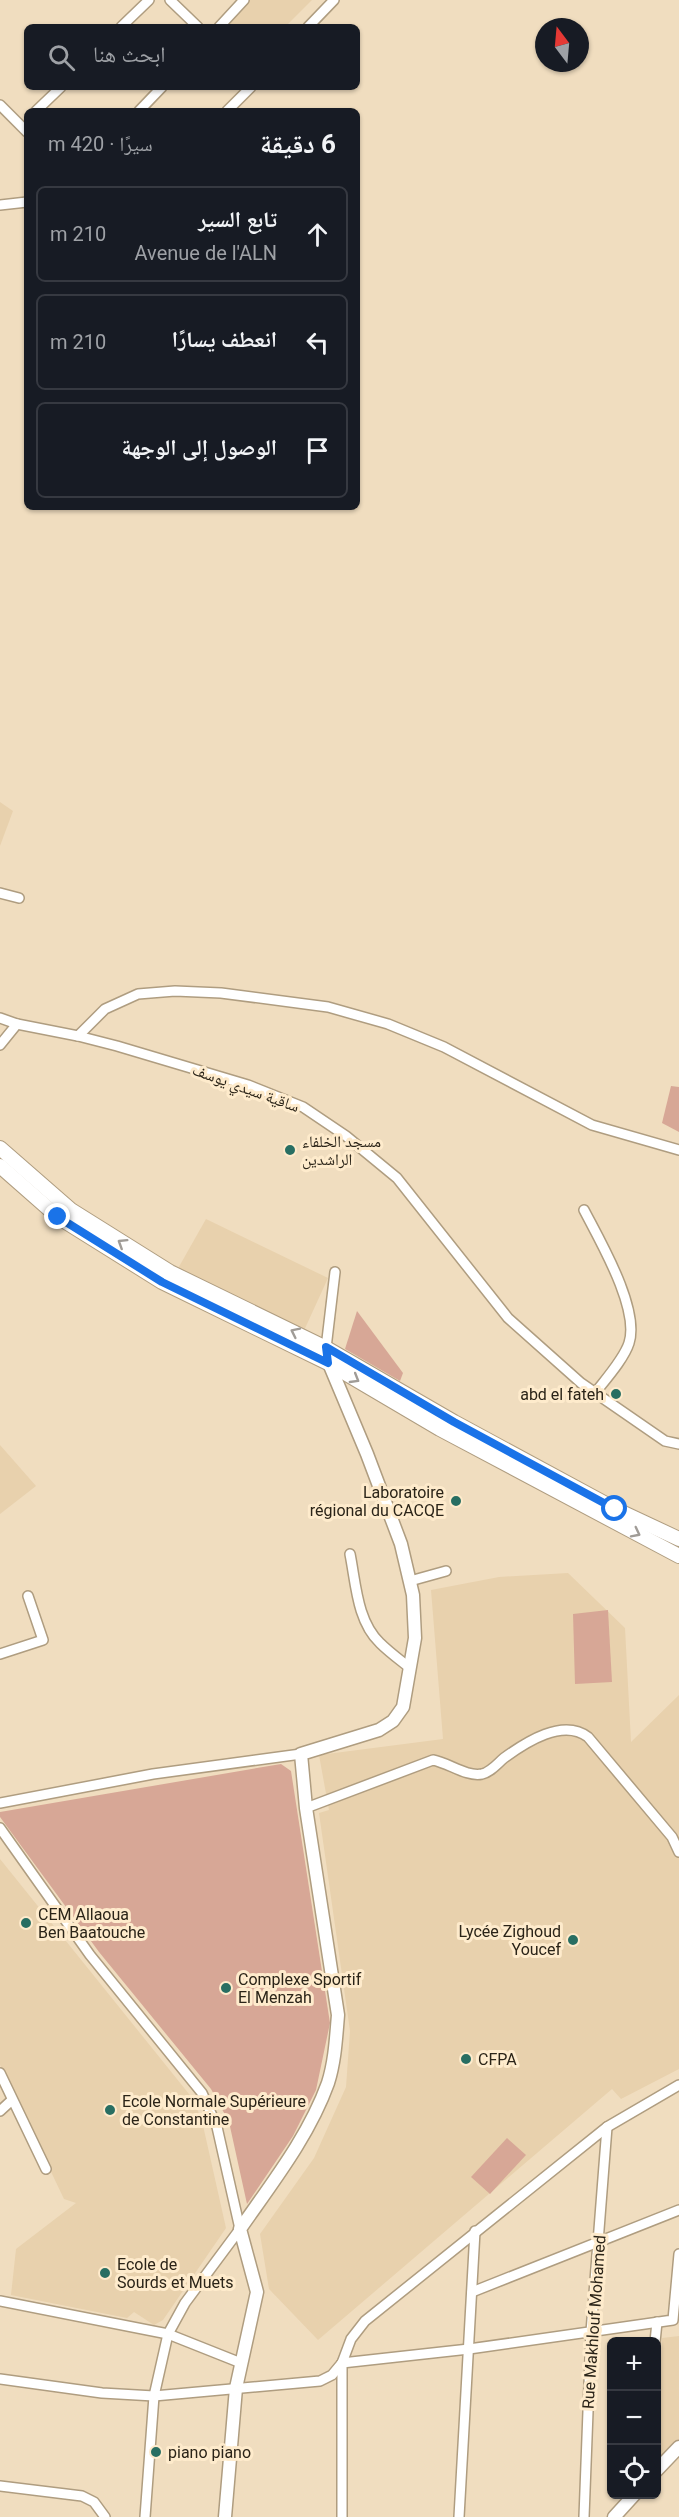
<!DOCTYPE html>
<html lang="ar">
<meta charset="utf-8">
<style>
:root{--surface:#171b24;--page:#20242c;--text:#f1f3f6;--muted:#9ea1a6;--line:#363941}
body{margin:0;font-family:Roboto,"Noto Naskh Arabic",sans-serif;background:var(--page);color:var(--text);direction:rtl}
.controls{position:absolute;right:18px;bottom:18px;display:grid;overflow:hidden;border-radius:9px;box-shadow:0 2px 4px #0004}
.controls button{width:54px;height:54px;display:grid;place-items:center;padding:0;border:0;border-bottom:2px solid var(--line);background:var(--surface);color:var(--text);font:30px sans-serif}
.compass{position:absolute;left:535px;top:18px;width:54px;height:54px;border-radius:50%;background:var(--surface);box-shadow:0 2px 4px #0004;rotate:344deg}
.stop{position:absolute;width:18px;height:18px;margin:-14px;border:4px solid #1a73e8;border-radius:50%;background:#fff}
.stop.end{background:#1a73e8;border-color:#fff;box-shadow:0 2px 6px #0008}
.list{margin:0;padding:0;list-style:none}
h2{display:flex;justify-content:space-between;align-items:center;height:78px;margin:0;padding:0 24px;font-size:26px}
h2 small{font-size:20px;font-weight:400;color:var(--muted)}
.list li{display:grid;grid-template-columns:39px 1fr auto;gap:18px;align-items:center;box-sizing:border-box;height:96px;margin:0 12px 12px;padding:0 12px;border:2px solid var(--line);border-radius:9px}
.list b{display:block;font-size:22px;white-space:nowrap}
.list p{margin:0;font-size:20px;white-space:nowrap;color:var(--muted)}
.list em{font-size:20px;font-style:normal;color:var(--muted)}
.icon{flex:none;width:33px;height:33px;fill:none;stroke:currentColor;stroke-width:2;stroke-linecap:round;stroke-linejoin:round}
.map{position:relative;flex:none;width:679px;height:2517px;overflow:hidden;direction:ltr}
.search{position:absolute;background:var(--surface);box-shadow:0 2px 4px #0004;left:24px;top:24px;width:336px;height:66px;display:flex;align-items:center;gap:15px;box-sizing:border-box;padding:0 21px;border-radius:9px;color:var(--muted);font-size:22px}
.panel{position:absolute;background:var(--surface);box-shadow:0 2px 4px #0004;left:24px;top:108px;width:336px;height:402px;border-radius:9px;direction:rtl}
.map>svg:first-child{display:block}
.built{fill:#e8d1ad}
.green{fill:#d7a796}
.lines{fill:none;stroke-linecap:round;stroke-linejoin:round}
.minor-casing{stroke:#af9d80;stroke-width:12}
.secondary-casing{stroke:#af9d80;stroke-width:15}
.primary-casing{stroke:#af9d80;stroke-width:16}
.minor{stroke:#fff;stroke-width:9}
.secondary{stroke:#fff;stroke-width:12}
.primary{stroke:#fff;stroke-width:14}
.oneway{stroke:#a09c97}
.route{stroke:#1a73e8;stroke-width:8}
.poi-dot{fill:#286e62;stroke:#feebcc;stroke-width:2}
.labels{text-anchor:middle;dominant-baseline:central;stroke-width:6;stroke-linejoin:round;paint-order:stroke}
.street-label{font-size:16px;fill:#2b2418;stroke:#feebcc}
.poi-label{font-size:16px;fill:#2b2418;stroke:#feebcc;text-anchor:start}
</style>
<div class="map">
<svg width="679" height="2517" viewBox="0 0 679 2517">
<rect width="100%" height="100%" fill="#f0ddbf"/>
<!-- built -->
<g class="built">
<polygon points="250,0 312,0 285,27 223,27"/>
<polygon points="0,802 13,811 0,846"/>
<polygon points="206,1219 328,1278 302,1335 176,1272"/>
<polygon points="0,1445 36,1486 0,1514"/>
<polygon points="568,1573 625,1628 631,1742 679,1695 679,2069 621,2099 612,2089 318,2340 269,2289 260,2234 314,2158 346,2087 350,2031 319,1813 329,1810 319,1755 443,1739 431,1590 499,1577"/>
<polygon points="0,1859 193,2099 202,2121 226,2228 163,2320 154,2325 134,2312 127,2318 11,2295 16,2249 76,2203 64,2199 0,2065"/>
<polygon points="679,2336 679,2441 664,2457 657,2455 662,2338"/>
</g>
<!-- green -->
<g class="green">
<polygon points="671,1086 679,1087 679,1132 662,1123"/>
<polygon points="357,1311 403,1373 400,1381 345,1349"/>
<polygon points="608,1610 612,1682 575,1684 573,1614"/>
<polygon points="281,1764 291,1771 330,2023 316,2090 293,2136 247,2204 229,2122 211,2089 99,1952 0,1817 0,1812"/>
<polygon points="507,2138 526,2155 490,2194 471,2177"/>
</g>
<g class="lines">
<!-- minor casing -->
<g class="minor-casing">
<g id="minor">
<polyline points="170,0 198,27"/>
<polyline points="121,27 149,0"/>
<polyline points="219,27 244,0"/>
<polyline points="308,27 334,0"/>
<polyline points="0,105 27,132"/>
<polyline points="36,111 61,87"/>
<polyline points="139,111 162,87"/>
<polyline points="227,111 251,87"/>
<polyline points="0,205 27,202"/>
<polyline points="0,893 19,898"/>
<polyline points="0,1018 17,1024 78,1036 117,1046 248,1085 303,1107 346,1136 397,1178 508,1318 581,1383 665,1441 679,1444"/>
<polyline points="78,1036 105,1009 138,994 175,991 221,993 328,1007 388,1024 444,1047 592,1125 679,1150"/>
<polyline points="0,1045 17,1024"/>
<path d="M584 1210C600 1241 640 1309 629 1343 624 1359 605 1380 595 1393"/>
<polyline points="326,1348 335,1272"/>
<path d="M350 1554C356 1584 357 1621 380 1643 389 1652 400 1660 410 1668"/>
<polyline points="410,1581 446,1571"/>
<polyline points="0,1654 43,1640 28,1596"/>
<polyline points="0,1803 153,1774 301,1754"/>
<path d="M306 1808 433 1760C449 1763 466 1777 482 1774 491 1772 497 1764 504 1758 526 1742 563 1718 588 1737L672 1837 679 1852"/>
<polyline points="0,1828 90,1955 202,2093 217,2127 240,2229 185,2303 168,2334 154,2396 145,2517"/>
<polyline points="0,2073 46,2169"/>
<polyline points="679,2085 607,2127 365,2321 351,2339 342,2363 469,2349 673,2320 679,2254"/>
<polyline points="0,2111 12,2100"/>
<polyline points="472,2292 679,2210"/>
<polyline points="0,2301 168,2334 241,2363"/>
<polyline points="655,2342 657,2322"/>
<polyline points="0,2379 102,2393 154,2396 320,2381 332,2375 342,2363"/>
<polyline points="0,2486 82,2496 94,2502 105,2517"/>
<polyline points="342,2517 342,2363"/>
<polyline points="459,2517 475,2231"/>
<polyline points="584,2517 591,2332 607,2127"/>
</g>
</g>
<!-- secondary casing -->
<g class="secondary-casing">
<g id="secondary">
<polyline points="656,2471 679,2447"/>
<path d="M225 2517 236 2388 257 2292 240 2229C272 2183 309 2136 328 2083 335 2061 336 2038 338 2015L306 1808 301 1754 379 1730 393 1721 403 1707 415 1638 413 1595 401 1544 367 1454 328 1361"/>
<polyline points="614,2517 635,2494"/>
</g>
</g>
<!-- primary casing -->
<g class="primary-casing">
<g id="primary">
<polyline points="0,1148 71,1210 170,1272 326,1348 454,1422 615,1509 679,1539"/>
<polyline points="0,1166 58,1217 162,1282 328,1363 440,1429 679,1556"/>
</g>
</g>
<!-- minor -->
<use href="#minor" class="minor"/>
<!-- secondary -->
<use href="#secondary" class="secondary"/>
<!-- primary -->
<use href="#primary" class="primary"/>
</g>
<!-- one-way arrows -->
<defs><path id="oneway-chevron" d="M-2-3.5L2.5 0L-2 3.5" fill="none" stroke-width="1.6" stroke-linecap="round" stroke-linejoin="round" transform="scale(1.5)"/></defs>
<g class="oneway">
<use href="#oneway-chevron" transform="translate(122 1243) rotate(-148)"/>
<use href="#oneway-chevron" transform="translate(295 1332) rotate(-154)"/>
<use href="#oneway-chevron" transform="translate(355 1379) rotate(31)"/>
<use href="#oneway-chevron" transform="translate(636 1533) rotate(27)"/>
</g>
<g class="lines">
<!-- route -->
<polyline class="route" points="58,1217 162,1282 328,1363 326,1347 454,1422 615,1509"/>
</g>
<!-- markers -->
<g class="poi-dot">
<circle cx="290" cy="1150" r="6"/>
<circle cx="616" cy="1394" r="6"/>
<circle cx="456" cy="1501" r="6"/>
<circle cx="26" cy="1923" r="6"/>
<circle cx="573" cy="1940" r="6"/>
<circle cx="226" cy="1988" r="6"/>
<circle cx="466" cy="2059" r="6"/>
<circle cx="110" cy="2110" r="6"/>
<circle cx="105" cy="2273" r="6"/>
<circle cx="156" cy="2452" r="6"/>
</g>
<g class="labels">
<!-- street labels -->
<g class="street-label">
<text transform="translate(246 1088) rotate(20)">ساقية سيدي يوسف</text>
<text transform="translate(594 2322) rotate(-86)">Rue Makhlouf Mohamed</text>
</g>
<!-- poi labels -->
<g class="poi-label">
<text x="302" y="1141">مسجد الخلفاء<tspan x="302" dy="18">الراشدين</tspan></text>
<text x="604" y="1394" text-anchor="end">abd el fateh</text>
<text x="444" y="1492" text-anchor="end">Laboratoire<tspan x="444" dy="18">régional du CACQE</tspan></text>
<text x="38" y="1914">CEM Allaoua<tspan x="38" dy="18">Ben Baatouche</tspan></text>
<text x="561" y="1931" text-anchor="end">Lycée Zighoud<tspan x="561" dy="18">Youcef</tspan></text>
<text x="238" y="1979">Complexe Sportif<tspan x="238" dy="18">El Menzah</tspan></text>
<text x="478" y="2059">CFPA</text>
<text x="122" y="2101">Ecole Normale Supérieure<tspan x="122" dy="18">de Constantine</tspan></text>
<text x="117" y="2264">Ecole de<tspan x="117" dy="18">Sourds et Muets</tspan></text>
<text x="168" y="2452">piano piano</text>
</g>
</g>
</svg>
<div class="controls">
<button>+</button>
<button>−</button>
<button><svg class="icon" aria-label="locate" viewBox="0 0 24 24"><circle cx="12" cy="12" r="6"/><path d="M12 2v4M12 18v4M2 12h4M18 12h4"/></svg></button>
</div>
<svg class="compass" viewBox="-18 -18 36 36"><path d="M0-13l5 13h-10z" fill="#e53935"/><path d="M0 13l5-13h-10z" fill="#9ea1a6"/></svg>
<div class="stop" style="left:615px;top:1509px"></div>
<div class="stop end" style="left:58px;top:1217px"></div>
<div class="search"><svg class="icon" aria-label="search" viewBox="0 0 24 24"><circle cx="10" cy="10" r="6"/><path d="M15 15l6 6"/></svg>ابحث هنا</div>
<section class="panel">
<h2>6 دقيقة<small>سيرًا · 420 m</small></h2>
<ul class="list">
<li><svg class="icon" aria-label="ahead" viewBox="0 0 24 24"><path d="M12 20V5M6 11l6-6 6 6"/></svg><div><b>تابع السير</b><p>Avenue de l'ALN</p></div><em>210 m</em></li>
<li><svg class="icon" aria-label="left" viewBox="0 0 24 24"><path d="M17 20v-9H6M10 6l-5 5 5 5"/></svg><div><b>انعطف يسارًا</b></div><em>210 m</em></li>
<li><svg class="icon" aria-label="arrive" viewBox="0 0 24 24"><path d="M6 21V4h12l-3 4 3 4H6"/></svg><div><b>الوصول إلى الوجهة</b></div></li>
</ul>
</section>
</div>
